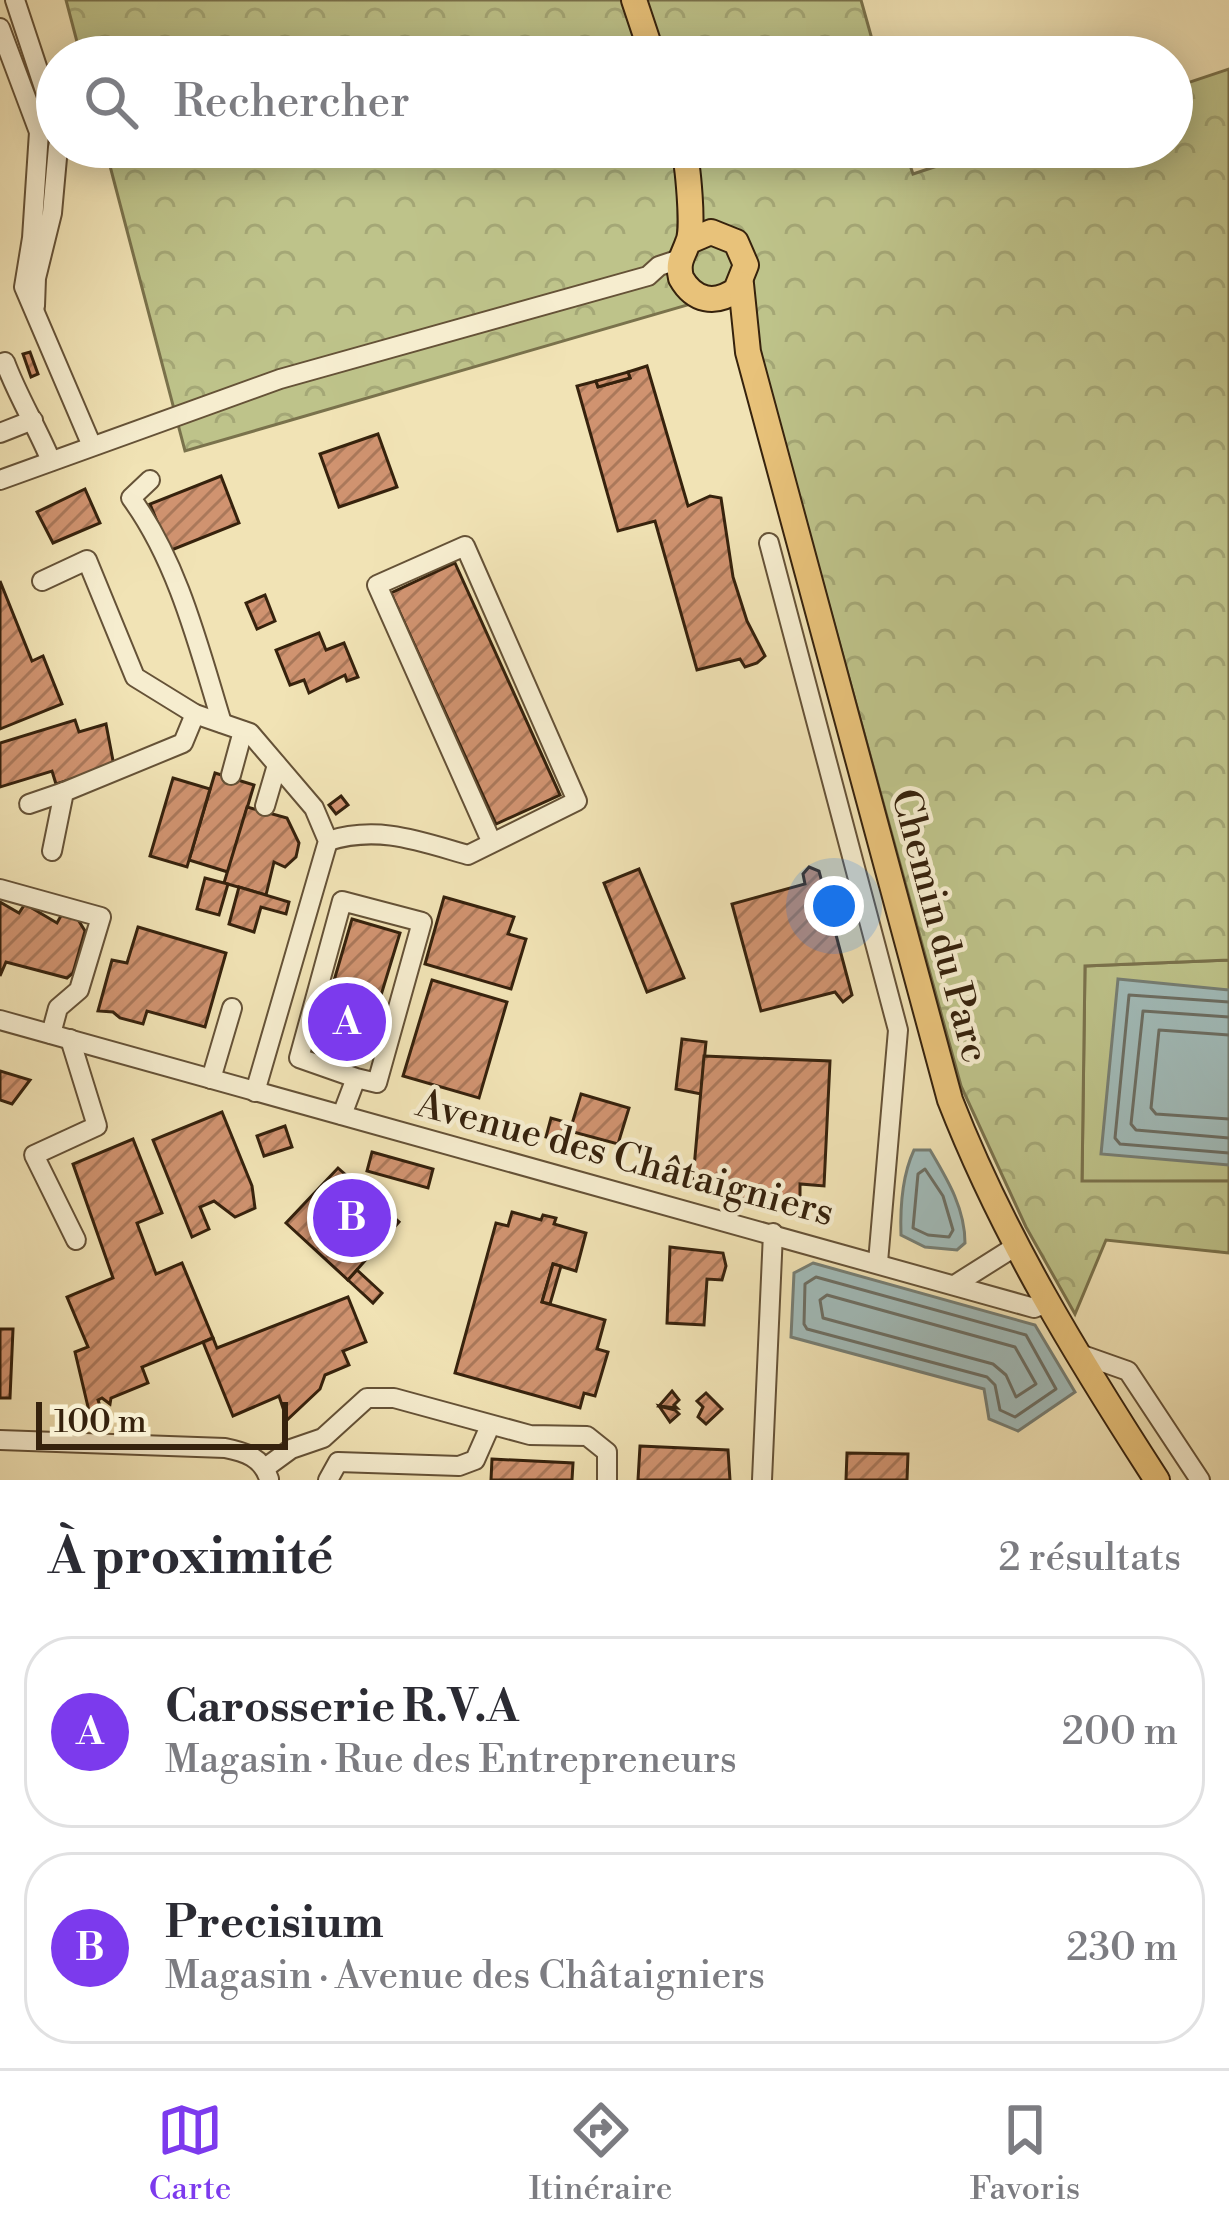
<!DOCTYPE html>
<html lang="fr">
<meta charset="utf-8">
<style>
:root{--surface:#fff;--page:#f2f2f3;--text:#2b2b33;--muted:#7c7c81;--line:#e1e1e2;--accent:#7c3aed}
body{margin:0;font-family:"Libre Bodoni",serif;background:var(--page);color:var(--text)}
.scale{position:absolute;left:36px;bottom:30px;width:252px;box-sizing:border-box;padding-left:12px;border:6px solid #36220d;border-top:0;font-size:33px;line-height:42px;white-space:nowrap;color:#36220d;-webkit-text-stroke:9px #f6edcf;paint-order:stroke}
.you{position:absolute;left:834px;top:906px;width:42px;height:42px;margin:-30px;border:9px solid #fff;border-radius:50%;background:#1a73e8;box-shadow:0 0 0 18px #1a73e833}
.badge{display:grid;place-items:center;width:78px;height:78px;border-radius:50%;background:var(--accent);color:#fff;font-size:39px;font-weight:700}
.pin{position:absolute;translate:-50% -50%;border:6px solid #fff;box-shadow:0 3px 12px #0006}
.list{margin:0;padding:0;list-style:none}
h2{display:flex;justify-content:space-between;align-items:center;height:156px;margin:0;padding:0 48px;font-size:51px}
h2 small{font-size:39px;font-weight:400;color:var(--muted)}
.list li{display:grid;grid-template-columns:78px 1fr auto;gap:36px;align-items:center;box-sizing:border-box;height:192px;margin:0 24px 24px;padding:0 24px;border:3px solid var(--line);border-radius:48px}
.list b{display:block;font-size:45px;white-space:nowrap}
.list p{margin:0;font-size:39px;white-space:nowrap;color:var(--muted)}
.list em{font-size:39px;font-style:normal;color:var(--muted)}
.icon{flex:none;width:66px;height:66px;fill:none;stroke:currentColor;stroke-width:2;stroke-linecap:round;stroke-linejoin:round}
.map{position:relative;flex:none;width:1229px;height:1480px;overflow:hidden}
.search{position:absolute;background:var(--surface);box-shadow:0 6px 30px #0003;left:36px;right:36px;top:36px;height:132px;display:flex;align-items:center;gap:30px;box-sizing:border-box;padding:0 42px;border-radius:66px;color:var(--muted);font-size:45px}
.sheet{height:588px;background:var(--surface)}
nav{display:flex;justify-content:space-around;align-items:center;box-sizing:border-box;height:168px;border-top:3px solid var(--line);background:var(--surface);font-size:33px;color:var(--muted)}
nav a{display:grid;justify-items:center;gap:6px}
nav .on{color:var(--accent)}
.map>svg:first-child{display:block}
.green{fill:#bec38a;stroke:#7a724c;stroke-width:3}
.forest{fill:url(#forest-crowns);stroke:#7a724c;stroke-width:3}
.water{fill:#a1bbb9;stroke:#767e74;stroke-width:3}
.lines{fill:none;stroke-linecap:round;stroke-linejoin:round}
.shore{stroke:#6c6e63;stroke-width:3}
.building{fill:url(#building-hatch);stroke:#36220d;stroke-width:3}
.minor-casing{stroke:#655237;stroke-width:22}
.major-casing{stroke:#36220d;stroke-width:28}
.minor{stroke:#f6edcf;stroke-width:18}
.major{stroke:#e8c27a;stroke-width:24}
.labels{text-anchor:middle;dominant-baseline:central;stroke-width:9;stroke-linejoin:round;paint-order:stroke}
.street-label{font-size:39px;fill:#36220d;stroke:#f6edcf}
</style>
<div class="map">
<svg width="1229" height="1480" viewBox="0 0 1229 1480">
<defs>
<pattern id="forest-crowns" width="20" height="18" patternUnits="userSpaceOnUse" patternTransform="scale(3)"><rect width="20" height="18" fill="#bec38a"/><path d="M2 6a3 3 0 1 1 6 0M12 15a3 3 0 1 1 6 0" fill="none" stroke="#a4a776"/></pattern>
<pattern id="building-hatch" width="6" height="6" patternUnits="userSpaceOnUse" patternTransform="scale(3)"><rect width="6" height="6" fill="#d09370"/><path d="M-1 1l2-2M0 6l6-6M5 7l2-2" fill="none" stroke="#aa785a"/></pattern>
</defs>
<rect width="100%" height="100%" fill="#f1e3b5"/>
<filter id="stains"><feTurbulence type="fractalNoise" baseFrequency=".00167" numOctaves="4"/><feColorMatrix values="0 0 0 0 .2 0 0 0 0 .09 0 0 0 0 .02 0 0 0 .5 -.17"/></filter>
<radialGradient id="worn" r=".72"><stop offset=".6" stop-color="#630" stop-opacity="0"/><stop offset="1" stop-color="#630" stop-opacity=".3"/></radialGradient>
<!-- green -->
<polygon class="green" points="1229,960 1229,1181 1082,1182 1085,966"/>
<!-- forest -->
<g class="forest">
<polygon points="66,0 861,0 877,57 81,57"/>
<polygon points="1229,69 1229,960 1085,966 1082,1181 1229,1181 1229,1253 1106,1240 1075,1314 1026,1227 961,1086 742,289 185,451 105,147 904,147 913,174 994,147 1172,147 1172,88"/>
</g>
<!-- water -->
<g class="water">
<polygon points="1118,979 1229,990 1229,1165 1101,1154"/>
<path d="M914 1150H930C947 1179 965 1208 965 1243L957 1250 925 1247 901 1235C900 1206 902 1176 914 1150Z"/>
<polygon points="813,1263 1035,1325 1075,1392 1018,1431 989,1419 984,1389 791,1337 794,1273"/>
</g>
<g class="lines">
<!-- shore -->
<g class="shore">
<polyline points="1229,1002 1129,995 1115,1138 1120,1144 1229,1153"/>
<polyline points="1229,1017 1143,1011 1131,1124 1136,1130 1229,1138"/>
<polyline points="1229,1035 1159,1030 1151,1108 1156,1114 1229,1119"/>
<polygon points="925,1169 943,1196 953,1230 949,1237 928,1235 913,1228 918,1174"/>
<polygon points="816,1277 1026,1335 1056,1389 1015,1417 1000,1410 995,1385 987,1377 807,1329 804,1324 805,1284"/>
<polygon points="827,1295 1015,1347 1036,1384 1016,1397 1006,1375 993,1364 823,1318 820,1300"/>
</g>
</g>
<!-- building -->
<g class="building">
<polygon points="30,352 38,374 31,377 23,354"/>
<polygon points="647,366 688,506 710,496 721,498 733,577 747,621 765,656 757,663 745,667 740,659 697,670 655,521 618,531 577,386 596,381 598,387 630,378 628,372"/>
<polygon points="628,372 630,378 598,387 596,381"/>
<polygon points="378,434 397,487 339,507 320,454"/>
<polygon points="221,476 239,523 169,551 150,504"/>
<polygon points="85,489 100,523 53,543 37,512"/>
<polygon points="455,563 560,795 496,824 391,593"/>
<polygon points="0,581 32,661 43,656 62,704 0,729"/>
<polygon points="265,595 275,621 257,629 246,603"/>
<polygon points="319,633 326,650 344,643 358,677 347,681 345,675 309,693 304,680 290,685 276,650"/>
<polygon points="75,720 79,732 106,724 114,766 56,784 52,771 0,787 0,743"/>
<polygon points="215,773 254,785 228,872 189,860"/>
<polygon points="173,778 210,789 187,867 150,856"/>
<polygon points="341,796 348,805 336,814 329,805"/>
<polygon points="247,807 287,818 299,843 296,857 285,867 274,862 266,895 224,883"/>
<polygon points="809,867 819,871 852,995 843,1002 835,992 761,1011 732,904 805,884 803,874"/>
<polygon points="639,869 684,978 647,992 604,883"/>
<polygon points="205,878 228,884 219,915 197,909"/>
<polygon points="239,887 289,902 286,914 261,907 254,932 229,924"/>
<polygon points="444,897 514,917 508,934 526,939 511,989 425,964"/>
<polygon points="0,902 19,913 25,904 57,923 62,914 77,918 85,931 73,973 67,978 6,962 0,976"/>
<polygon points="352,919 400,933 378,1005 384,1007 370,1055 310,1038 325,990 331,991"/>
<polygon points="138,927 226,953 205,1027 147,1011 143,1024 120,1018 113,1012 98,1011 112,960 127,963"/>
<polygon points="432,980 507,1002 479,1098 403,1076"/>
<polygon points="682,1039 706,1042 701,1094 676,1089"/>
<polygon points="704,1056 830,1061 824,1186 800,1184 800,1197 757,1202 715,1192 716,1180 693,1179"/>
<polygon points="0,1071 30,1080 12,1104 0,1100"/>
<polygon points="581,1094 629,1108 618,1144 570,1131 567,1143 546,1137 551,1118 572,1124"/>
<polygon points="222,1112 252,1186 255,1208 235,1217 214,1201 200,1207 209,1229 192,1237 153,1140"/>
<polygon points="285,1126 292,1147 264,1156 257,1136"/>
<polygon points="133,1139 162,1213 137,1223 156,1274 182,1263 213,1338 142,1367 148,1383 111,1398 110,1404 102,1398 98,1400 102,1412 89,1411 75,1352 88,1347 67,1297 113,1278 73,1164"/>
<polygon points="372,1152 433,1169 428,1188 367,1171"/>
<polygon points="338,1168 399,1222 348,1280 286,1223"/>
<polygon points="792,1198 788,1209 767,1201"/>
<polygon points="512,1212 541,1220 543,1215 556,1218 554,1224 586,1233 576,1271 553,1264 542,1302 605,1320 597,1349 608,1352 595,1396 584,1393 580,1408 455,1373 496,1223 508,1226"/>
<polygon points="670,1247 723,1253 726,1266 722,1280 707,1279 704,1325 667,1323"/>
<polygon points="553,1264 561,1266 550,1304 542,1302"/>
<polygon points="357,1270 382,1293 373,1303 348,1280"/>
<polygon points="348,1297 366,1342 343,1351 349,1365 325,1375 320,1389 287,1420 279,1396 233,1416 203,1342 213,1338 217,1348"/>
<polygon points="0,1329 13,1329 10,1398 0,1398"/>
<polygon points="672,1391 679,1400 674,1405 677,1408 659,1406"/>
<polygon points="706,1393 722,1409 706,1424 698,1417 703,1407 697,1401"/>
<polygon points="659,1406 675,1410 679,1414 670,1422"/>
<polygon points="640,1446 728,1450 730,1480 638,1480"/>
<polygon points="847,1453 908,1454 907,1480 846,1480"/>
<polygon points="492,1459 573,1463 572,1480 491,1480"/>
</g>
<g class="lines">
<!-- minor casing -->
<g class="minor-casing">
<g id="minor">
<polyline points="15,0 57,127"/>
<polyline points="0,28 39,132 32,238 24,287 92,446"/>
<polyline points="35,306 36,278 52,213 58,147"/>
<path d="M0 364 5 362C18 397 37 427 51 461"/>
<polyline points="0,433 33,420"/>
<polyline points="0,480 280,379 648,276 659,266 680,259"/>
<path d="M150 480 131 498C178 562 199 648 222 723"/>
<polyline points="769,543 898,1030 878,1262"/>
<polyline points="42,581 87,560 135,677 195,714 250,733 314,808 328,841 255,1092"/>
<polyline points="231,775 243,731"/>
<polyline points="29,804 64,792"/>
<polyline points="265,806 277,765"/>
<path d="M328 841C378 825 419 841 468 855L577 801 465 546 377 585 492 843"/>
<polyline points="52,851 64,792 183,743 195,714"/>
<polyline points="0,889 101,917 79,990 58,1008 51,1034"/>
<polyline points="0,1020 1034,1308 1047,1303"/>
<polyline points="70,1039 97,1126 34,1155 76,1240"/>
<polyline points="211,1079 232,1008"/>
<polyline points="342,1115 356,1078 377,1083 422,922 342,901 299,1058 356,1078"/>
<polyline points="956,1284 1016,1246"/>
<polyline points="1077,1353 1128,1371 1200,1480"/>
<path d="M0 1440 225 1448C245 1452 262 1457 269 1479"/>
<polyline points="265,1468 291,1449 323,1438 367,1398 394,1398 530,1435 587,1436 607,1452 607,1480"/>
<polyline points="328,1480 338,1462 459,1466 475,1460 490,1426"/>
<polyline points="762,1480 773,1233"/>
</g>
</g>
<!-- major casing -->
<g class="major-casing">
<g id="major">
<polyline points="634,0 653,57"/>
<path d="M683 147C688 163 694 229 688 242 683 257 677 261 681 278 694 301 715 305 736 290L746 265 736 242 711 232 690 241"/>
<path d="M741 284 748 352 950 1100C1003 1236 1078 1358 1157 1480"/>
</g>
</g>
<!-- minor -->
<use href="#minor" class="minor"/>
<!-- major -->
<use href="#major" class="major"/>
</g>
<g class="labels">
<!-- street labels -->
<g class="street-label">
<text transform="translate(939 926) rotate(75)">Chemin du Parc</text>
<text transform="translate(625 1159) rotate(15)">Avenue des Châtaigniers</text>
</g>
</g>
<rect width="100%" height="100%" filter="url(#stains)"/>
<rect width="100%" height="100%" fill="url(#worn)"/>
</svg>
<div class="scale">100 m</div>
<div class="you"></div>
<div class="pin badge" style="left:347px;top:1022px">A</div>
<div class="pin badge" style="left:352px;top:1218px">B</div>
<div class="search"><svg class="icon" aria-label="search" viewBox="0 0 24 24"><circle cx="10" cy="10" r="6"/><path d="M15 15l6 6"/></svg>Rechercher</div>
</div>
<section class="sheet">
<h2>À proximité<small>2 résultats</small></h2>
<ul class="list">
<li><span class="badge">A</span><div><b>Carosserie R.V.A</b><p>Magasin · Rue des Entrepreneurs</p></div><em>200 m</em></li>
<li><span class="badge">B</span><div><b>Precisium</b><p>Magasin · Avenue des Châtaigniers</p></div><em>230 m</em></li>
</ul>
</section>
<nav>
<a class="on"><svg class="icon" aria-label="map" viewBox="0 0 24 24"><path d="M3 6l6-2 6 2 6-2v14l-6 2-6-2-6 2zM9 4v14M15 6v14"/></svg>Carte</a>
<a><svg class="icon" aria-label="directions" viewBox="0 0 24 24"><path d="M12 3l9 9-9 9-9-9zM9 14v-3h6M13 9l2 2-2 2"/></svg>Itinéraire</a>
<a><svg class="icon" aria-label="saved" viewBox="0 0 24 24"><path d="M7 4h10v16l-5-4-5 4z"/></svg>Favoris</a>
</nav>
